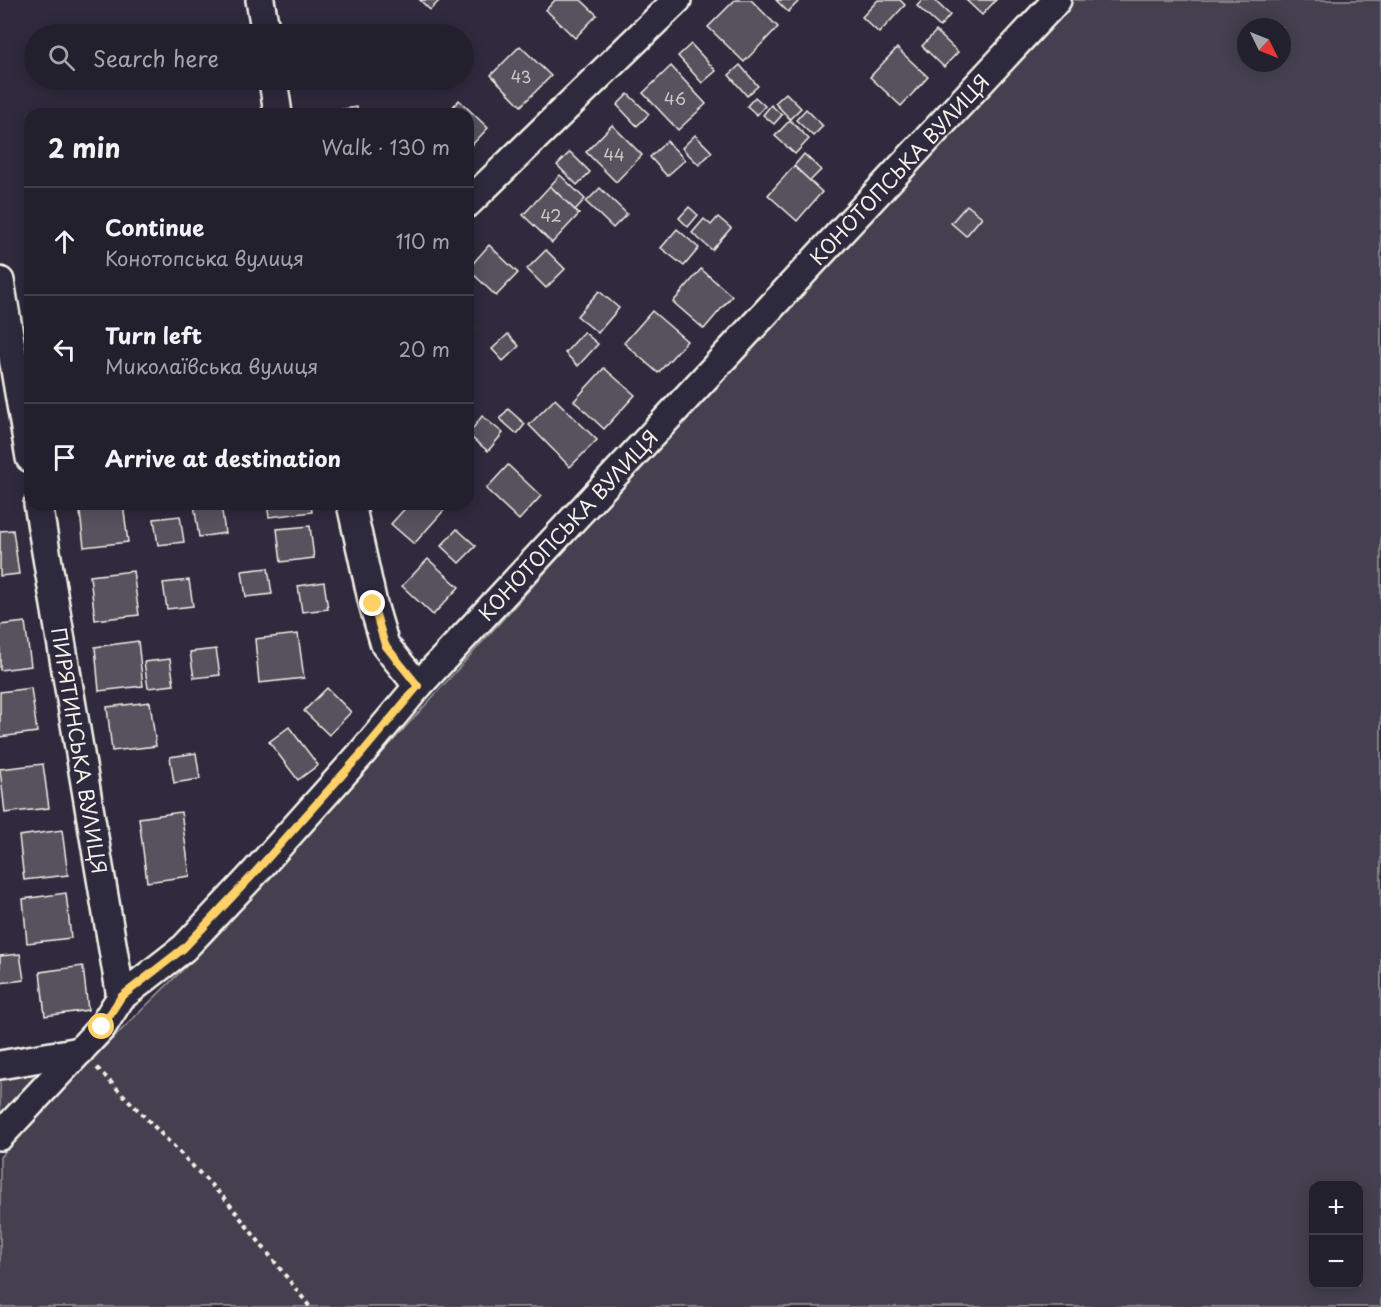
<!DOCTYPE html>
<meta charset="utf-8">
<style>
:root{--surface:#23202e;--page:#2f2d3a;--text:#f1f3f6;--muted:#a3a3aa;--line:#403e4a}
body{margin:0;font-family:"Playpen Sans",sans-serif;background:var(--page);color:var(--text)}
.controls{position:absolute;right:18px;bottom:18px;display:grid;overflow:hidden;border-radius:12px;box-shadow:0 3px 15px #0003}
.controls button{width:54px;height:54px;display:grid;place-items:center;padding:0;border:0;border-bottom:2px solid var(--line);background:var(--surface);color:var(--text);font:30px sans-serif}
.compass{position:absolute;left:1237px;top:18px;width:54px;height:54px;border-radius:50%;background:var(--surface);box-shadow:0 3px 15px #0003;rotate:133deg}
.stop{position:absolute;width:18px;height:18px;margin:-14px;border:4px solid #ffd166;border-radius:50%;background:#fff}
.stop.end{background:#ffd166;border-color:#fff;box-shadow:0 2px 6px #0008}
.list{margin:0;padding:0;list-style:none}
h2{display:flex;justify-content:space-between;align-items:center;height:78px;margin:0;padding:0 24px;font-size:26px}
h2 small{font-size:20px;font-weight:400;color:var(--muted)}
.list li{display:grid;grid-template-columns:39px 1fr auto;gap:18px;align-items:center;box-sizing:border-box;height:108px;padding:0 24px;border-top:2px solid var(--line)}
.list b{display:block;font-size:22px;white-space:nowrap}
.list p{margin:0;font-size:20px;white-space:nowrap;color:var(--muted)}
.list em{font-size:20px;font-style:normal;color:var(--muted)}
.icon{flex:none;width:33px;height:33px;fill:none;stroke:currentColor;stroke-width:2;stroke-linecap:round;stroke-linejoin:round}
.map{position:relative;flex:none;width:1381px;height:1307px;overflow:hidden}
.search{position:absolute;background:var(--surface);box-shadow:0 3px 15px #0003;left:24px;top:24px;width:450px;height:66px;display:flex;align-items:center;gap:15px;box-sizing:border-box;padding:0 21px;border-radius:33px;color:var(--muted);font-size:22px}
.panel{position:absolute;background:var(--surface);box-shadow:0 3px 15px #0003;left:24px;top:108px;width:450px;height:402px;border-radius:18px}
.map>svg:first-child{display:block}
.green{fill:#454050;stroke:#9c989c;stroke-width:1.5;fill-rule:evenodd}
.building{fill:#56525f;stroke:#f4f1e8;stroke-width:1.5}
.lines{fill:none;stroke-linecap:round;stroke-linejoin:round}
.minor-casing{stroke:#f4f1e8;stroke-width:32}
.path{stroke:#f4f1e8;stroke-width:4;stroke-dasharray:4.5 4.5;stroke-linecap:butt}
.minor{stroke:#2f2a3d;stroke-width:27}
.route{stroke:#ffd166;stroke-width:8}
.labels{text-anchor:middle;dominant-baseline:central;stroke-width:6;stroke-linejoin:round;paint-order:stroke}
.number-label{font-size:16px;fill:#ccc9c6}
.street-label{font-size:20px;fill:#f4f1e8;stroke:#2f2a3d}
</style>
<div class="map">
<svg width="1381" height="1307" viewBox="0 0 1381 1307">
<rect width="100%" height="100%" fill="#2f2a3d"/>
<filter id="ink" filterUnits="userSpaceOnUse"><feTurbulence type="fractalNoise" baseFrequency=".0167" numOctaves="2"/><feDisplacementMap in="SourceGraphic" scale="12" xChannelSelector="R" yChannelSelector="G"/><feConvolveMatrix kernelMatrix="1 2 1 2 8 2 1 2 1" color-interpolation-filters="sRGB"/></filter>
<g filter="url(#ink)">
<!-- green -->
<g class="green">
<path d="M1073 0H1381V1307H0V1157L96 1055 214 939 739 358ZM1246 27H1282V63H1246ZM1314 1186H1358V1284H1314Z"/>
<polygon points="56,1064 0,1122 0,1074"/>
</g>
<!-- building -->
<g class="building">
<polygon points="420,0 440,0 430,10"/>
<polygon points="555,0 581,0 597,15 575,38 546,10"/>
<polygon points="735,0 751,0 778,27 744,62 708,27"/>
<polygon points="776,0 800,0 788,12"/>
<polygon points="878,0 900,0 905,5 879,33 862,17"/>
<polygon points="922,0 934,0 950,15 940,27 917,6"/>
<polygon points="966,0 996,0 982,15"/>
<polygon points="936,31 958,52 944,67 922,46"/>
<polygon points="691,44 716,71 702,83 678,56"/>
<polygon points="520,46 551,76 521,106 491,75"/>
<polygon points="897,48 928,77 901,106 870,77"/>
<polygon points="740,65 758,86 747,96 729,75"/>
<polygon points="671,66 706,104 678,130 643,93"/>
<polygon points="786,93 801,108 790,119 775,103"/>
<polygon points="628,94 649,114 637,126 617,105"/>
<polygon points="755,97 765,106 757,115 747,106"/>
<polygon points="459,100 488,128 468,149 468,114 446,114"/>
<polygon points="771,105 782,115 774,124 763,115"/>
<polygon points="357,107 358,114 317,114 317,113"/>
<polygon points="806,109 823,126 813,136 796,120"/>
<polygon points="790,120 809,139 795,154 775,136"/>
<polygon points="612,125 642,155 616,182 586,152"/>
<polygon points="695,135 712,152 699,165 682,148"/>
<polygon points="667,141 685,160 667,176 650,157"/>
<polygon points="570,152 590,172 577,185 557,165"/>
<polygon points="804,154 821,170 810,181 794,166"/>
<polygon points="794,166 822,192 797,221 768,195"/>
<polygon points="560,175 585,199 575,210 550,186"/>
<polygon points="550,186 579,214 552,243 523,215"/>
<polygon points="600,188 627,214 613,228 586,202"/>
<polygon points="967,205 982,217 966,236 951,223"/>
<polygon points="689,207 698,215 688,227 679,218"/>
<polygon points="718,217 731,228 712,250 692,233 704,219 711,225"/>
<polygon points="677,229 699,248 684,266 661,248"/>
<polygon points="489,245 518,273 496,296 468,269"/>
<polygon points="546,250 565,269 546,288 527,269"/>
<polygon points="701,269 732,296 704,329 673,302"/>
<polygon points="599,291 619,308 598,333 577,316"/>
<polygon points="652,311 687,341 658,373 624,343"/>
<polygon points="468,323 474,329 468,335"/>
<polygon points="584,332 598,344 578,366 565,353"/>
<polygon points="508,334 519,346 503,361 492,349"/>
<polygon points="604,368 635,395 604,429 574,401"/>
<polygon points="555,399 597,440 570,467 529,425"/>
<polygon points="508,409 525,424 517,434 500,419"/>
<polygon points="482,416 503,433 488,451 468,435"/>
<polygon points="508,465 541,496 519,520 486,489"/>
<polygon points="79,504 123,504 128,542 84,547"/>
<polygon points="194,504 221,504 225,533 199,537"/>
<polygon points="267,504 311,504 312,512 269,517"/>
<polygon points="409,504 442,504 446,508 414,544 391,524"/>
<polygon points="180,516 184,542 158,545 154,519"/>
<polygon points="310,526 314,558 281,562 277,529"/>
<polygon points="457,529 476,546 459,563 441,546"/>
<polygon points="13,530 19,574 0,576 0,531"/>
<polygon points="428,559 459,587 433,615 402,586"/>
<polygon points="268,568 272,594 246,597 242,571"/>
<polygon points="133,571 139,615 95,620 90,576"/>
<polygon points="189,580 193,606 167,609 163,583"/>
<polygon points="324,582 328,609 302,612 298,586"/>
<polygon points="25,622 31,666 0,670 0,625"/>
<polygon points="298,634 304,678 259,683 255,639"/>
<polygon points="138,641 143,686 99,691 95,647"/>
<polygon points="216,649 220,675 194,678 190,652"/>
<polygon points="170,659 174,685 148,688 144,662"/>
<polygon points="31,688 37,732 0,737 0,692"/>
<polygon points="327,688 351,712 329,735 304,711"/>
<polygon points="150,702 156,746 112,751 107,707"/>
<polygon points="289,727 318,765 298,780 269,742"/>
<polygon points="196,753 200,779 174,783 170,757"/>
<polygon points="43,764 49,808 5,813 0,769"/>
<polygon points="181,812 190,876 147,882 139,818"/>
<polygon points="62,830 68,875 24,880 19,836"/>
<polygon points="66,893 71,938 27,943 23,899"/>
<polygon points="20,954 24,980 0,983 0,956"/>
<polygon points="83,966 88,1010 45,1016 40,972"/>
</g>
<g class="lines">
<!-- minor casing -->
<g class="minor-casing">
<g id="minor">
<polyline points="260,0 266,34"/>
<polyline points="273,80 278,114"/>
<polyline points="468,203 677,0"/>
<polyline points="0,281 30,458"/>
<path id="s1" d="M38 504 121 997"/>
<polyline points="351,504 373,604 385,645 418,686"/>
<polyline points="0,1065 80,1051"/>
<path id="s2" d="M0 1136 102 1027 121 997 184 948 249 879 361 754 418 686 1057 0"/>
</g>
</g>
<!-- path -->
<polyline class="path" points="97,1068 227,1201 310,1307"/>
<!-- minor -->
<use href="#minor" class="minor"/>
</g>
</g>
<g class="lines" filter="url(#ink)">
<!-- route -->
<polyline class="route" points="102,1027 121,997 184,948 249,879 361,754 418,686 385,645 373,604"/>
</g>
<g class="labels">
<!-- number labels -->
<g class="number-label">
<text x="521" y="76">43</text>
<text x="675" y="98">46</text>
<text x="614" y="154">44</text>
<text x="551" y="215">42</text>
</g>
<!-- street labels -->
<g class="street-label">
<text stroke="none"><textPath href="#s2" startOffset="1322">КОНОТОПСЬКА ВУЛИЦЯ</textPath></text>
<text stroke="none"><textPath href="#s2" startOffset="836">КОНОТОПСЬКА ВУЛИЦЯ</textPath></text>
<text stroke="none"><textPath href="#s1" startOffset="250">ПИРЯТИНСЬКА ВУЛИЦЯ</textPath></text>
</g>
</g>
</svg>
<div class="controls">
<button>+</button>
<button>−</button>
</div>
<svg class="compass" viewBox="-18 -18 36 36"><path d="M0-13l5 13h-10z" fill="#e53935"/><path d="M0 13l5-13h-10z" fill="#a3a3aa"/></svg>
<div class="stop" style="left:102px;top:1027px"></div>
<div class="stop end" style="left:373px;top:604px"></div>
<div class="search"><svg class="icon" aria-label="search" viewBox="0 0 24 24"><circle cx="10" cy="10" r="6"/><path d="M15 15l6 6"/></svg>Search here</div>
<section class="panel">
<h2>2 min<small>Walk · 130 m</small></h2>
<ul class="list">
<li><svg class="icon" aria-label="ahead" viewBox="0 0 24 24"><path d="M12 20V5M6 11l6-6 6 6"/></svg><div><b>Continue</b><p>Конотопська вулиця</p></div><em>110 m</em></li>
<li><svg class="icon" aria-label="left" viewBox="0 0 24 24"><path d="M17 20v-9H6M10 6l-5 5 5 5"/></svg><div><b>Turn left</b><p>Миколаївська вулиця</p></div><em>20 m</em></li>
<li><svg class="icon" aria-label="arrive" viewBox="0 0 24 24"><path d="M6 21V4h12l-3 4 3 4H6"/></svg><div><b>Arrive at destination</b></div></li>
</ul>
</section>
</div>
